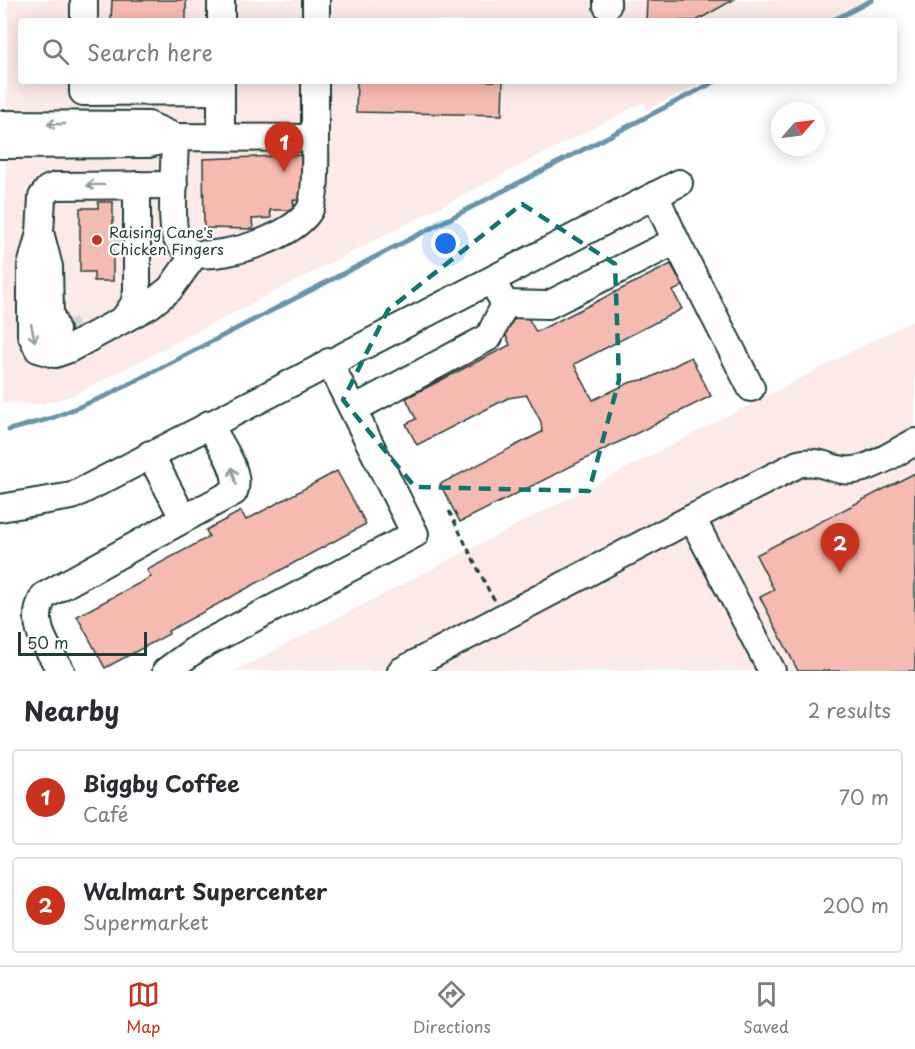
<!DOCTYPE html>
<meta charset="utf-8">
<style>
:root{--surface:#fff;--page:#f2f2f3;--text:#2b2b33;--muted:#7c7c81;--line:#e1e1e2;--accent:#c8321e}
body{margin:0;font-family:"Playpen Sans",sans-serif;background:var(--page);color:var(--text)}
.compass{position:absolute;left:771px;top:102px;width:54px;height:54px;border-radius:50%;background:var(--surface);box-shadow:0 3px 15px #0003;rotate:62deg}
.scale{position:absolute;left:18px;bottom:15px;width:129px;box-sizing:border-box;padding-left:6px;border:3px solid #1f3d34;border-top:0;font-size:16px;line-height:21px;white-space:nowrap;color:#1f3d34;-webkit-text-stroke:4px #fff;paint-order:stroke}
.you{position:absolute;left:446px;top:244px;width:21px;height:21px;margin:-15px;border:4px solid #fff;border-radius:50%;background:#1a73e8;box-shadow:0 0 0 9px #1a73e833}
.badge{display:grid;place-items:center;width:39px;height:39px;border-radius:50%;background:var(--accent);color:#fff;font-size:20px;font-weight:700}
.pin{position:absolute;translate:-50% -50px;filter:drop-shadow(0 2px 3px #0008)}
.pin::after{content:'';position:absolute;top:32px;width:21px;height:18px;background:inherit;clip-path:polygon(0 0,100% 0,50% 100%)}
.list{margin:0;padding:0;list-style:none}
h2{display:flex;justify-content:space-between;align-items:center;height:78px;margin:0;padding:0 24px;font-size:26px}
h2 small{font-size:20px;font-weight:400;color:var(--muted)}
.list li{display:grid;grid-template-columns:39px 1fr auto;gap:18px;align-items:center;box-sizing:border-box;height:96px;margin:0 12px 12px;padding:0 12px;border:2px solid var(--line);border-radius:6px}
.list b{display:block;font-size:22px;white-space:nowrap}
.list p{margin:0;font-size:20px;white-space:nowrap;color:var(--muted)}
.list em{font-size:20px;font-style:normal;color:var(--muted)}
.icon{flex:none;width:33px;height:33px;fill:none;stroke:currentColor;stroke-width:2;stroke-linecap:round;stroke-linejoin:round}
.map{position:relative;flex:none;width:915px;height:671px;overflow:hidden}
.search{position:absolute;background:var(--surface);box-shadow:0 3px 15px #0003;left:18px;right:18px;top:18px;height:66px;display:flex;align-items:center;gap:15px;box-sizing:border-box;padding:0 21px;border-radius:6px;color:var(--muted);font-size:22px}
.sheet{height:294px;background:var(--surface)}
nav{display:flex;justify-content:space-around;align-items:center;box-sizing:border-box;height:84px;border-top:2px solid var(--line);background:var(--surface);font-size:16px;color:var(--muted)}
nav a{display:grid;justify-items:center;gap:3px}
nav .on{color:var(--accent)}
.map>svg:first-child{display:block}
.built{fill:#fceae8}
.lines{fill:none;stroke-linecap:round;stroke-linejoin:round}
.stream{stroke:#6895aa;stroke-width:5}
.building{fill:#f5bab1;stroke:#1f3d34;stroke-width:1.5}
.minor-tunnel{stroke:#d2d8d6;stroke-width:26;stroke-dasharray:26 13;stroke-linecap:butt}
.minor-casing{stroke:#1f3d34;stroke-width:30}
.path{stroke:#1f3d34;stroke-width:3;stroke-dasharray:6 4.5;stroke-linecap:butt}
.minor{stroke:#fff;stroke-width:26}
.oneway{stroke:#8f9e9a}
.marked{fill:none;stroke:#0f766e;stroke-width:4.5;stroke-dasharray:12 8;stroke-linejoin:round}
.poi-dot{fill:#c8321e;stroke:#fff;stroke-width:2}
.labels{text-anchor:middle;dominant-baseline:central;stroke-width:4.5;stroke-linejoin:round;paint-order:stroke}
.poi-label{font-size:15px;fill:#1f3d34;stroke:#fff;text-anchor:start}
</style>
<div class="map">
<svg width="915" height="671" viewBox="0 0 915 671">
<rect width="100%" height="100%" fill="#fff"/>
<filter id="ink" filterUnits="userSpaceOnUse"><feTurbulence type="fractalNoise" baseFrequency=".0167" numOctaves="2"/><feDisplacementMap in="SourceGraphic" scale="12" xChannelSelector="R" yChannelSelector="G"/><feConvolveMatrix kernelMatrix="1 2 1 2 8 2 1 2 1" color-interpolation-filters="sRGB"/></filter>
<g filter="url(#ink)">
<!-- built -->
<g class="built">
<polygon points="8,0 872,0 830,21 21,21 21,81 706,81 645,111 644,102 74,395 43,404 2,403"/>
<polygon points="915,319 915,671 235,671"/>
</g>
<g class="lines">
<!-- stream -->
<g class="stream">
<polyline points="832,21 872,0"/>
<polyline points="9,430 52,418 108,395 716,81"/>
</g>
</g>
<!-- building -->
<g class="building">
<polygon points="112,0 186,0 186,21 111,21"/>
<polygon points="647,0 733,0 696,21 646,21"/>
<polygon points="357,81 503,81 502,115 356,112"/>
<polygon points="305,155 305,201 293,200 295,210 270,210 271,218 252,219 253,229 204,228 203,159"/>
<polygon points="98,202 113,202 113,281 94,281 94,272 80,272 80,208 98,208"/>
<polygon points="671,264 683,286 673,291 682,309 574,364 593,400 631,382 648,379 691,357 711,396 460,522 440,484 542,432 541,422 527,395 508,398 417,445 406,424 416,419 406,398 510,345 502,326 526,314 536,332"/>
<polygon points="337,471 366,524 168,631 169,634 105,668 77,616 151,577 147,570 209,537 206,530 241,511 246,520"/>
<polygon points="915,473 915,671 798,671 760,597 774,590 756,555"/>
</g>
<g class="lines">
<!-- minor-tunnel -->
<g class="minor-tunnel">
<polyline points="123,248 123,234"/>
<polyline points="56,330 64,335 83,328"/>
</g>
<!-- minor casing -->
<g class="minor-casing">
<g id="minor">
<polyline points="607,6 607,0"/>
<polyline points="84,21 84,0"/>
<polyline points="221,21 221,0"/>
<polyline points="316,21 316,0"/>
<polyline points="83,81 83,92 221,91"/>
<polyline points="0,124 148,125 175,137"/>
<path d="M175 137C175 155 170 225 176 237 180 244 189 253 197 254 227 258 292 237 309 211 317 199 315 154 315 138"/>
<polyline points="221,137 221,81"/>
<polyline points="0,145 149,144 175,137 315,138 315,81"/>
<polyline points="174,185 56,186 48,189 42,197 40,233 31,266 31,334 38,349 55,354 69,349 150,305 170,289 195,254"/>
<polyline points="41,236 49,267 50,314 56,330"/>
<polyline points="676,241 751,388"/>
<polyline points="505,304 548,305 676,241 655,195"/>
<polyline points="124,319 134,304 137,291 137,185"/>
<polyline points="354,409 489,337 505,304 497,290"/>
<path d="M150 454 177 506 181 513 191 515 234 492C242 473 219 442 209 424"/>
<polyline points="0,508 72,496 679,183"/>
<path d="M692 518 798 464C822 458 833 473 854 470 873 468 898 451 915 442"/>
<path d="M61 671C47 647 28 623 44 596L191 515"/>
<polyline points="166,671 199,647 415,534 329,362"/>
<polyline points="401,671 692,518 772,671"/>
</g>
</g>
<!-- path -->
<polyline class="path" points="449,511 491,595 495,600"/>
<!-- minor -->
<use href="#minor" class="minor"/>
</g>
<!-- one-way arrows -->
<defs><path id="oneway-shaft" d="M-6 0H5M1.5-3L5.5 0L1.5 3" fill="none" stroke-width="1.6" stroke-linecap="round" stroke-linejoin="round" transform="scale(1.5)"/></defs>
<g class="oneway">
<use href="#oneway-shaft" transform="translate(56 124) rotate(-180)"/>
<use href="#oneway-shaft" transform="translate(95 185) rotate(179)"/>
<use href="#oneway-shaft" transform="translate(33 333) rotate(78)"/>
<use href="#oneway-shaft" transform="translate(234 476) rotate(-105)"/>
</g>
</g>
<!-- marked area -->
<path class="marked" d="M522 204 615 264 619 380 589 491 415 487 343 400 388 310Z"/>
<!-- markers -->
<circle class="poi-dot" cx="97" cy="240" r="6"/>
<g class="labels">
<!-- poi labels -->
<g class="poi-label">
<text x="109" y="231">Raising Cane's<tspan x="109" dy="17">Chicken Fingers</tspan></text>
</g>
</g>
</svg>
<svg class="compass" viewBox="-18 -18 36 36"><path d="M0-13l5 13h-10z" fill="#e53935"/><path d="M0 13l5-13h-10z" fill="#7c7c81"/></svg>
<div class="scale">50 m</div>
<div class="you"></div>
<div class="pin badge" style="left:284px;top:172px">1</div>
<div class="pin badge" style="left:840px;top:573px">2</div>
<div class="search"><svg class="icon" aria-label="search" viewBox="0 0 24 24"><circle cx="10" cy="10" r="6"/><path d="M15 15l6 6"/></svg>Search here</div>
</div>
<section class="sheet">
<h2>Nearby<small>2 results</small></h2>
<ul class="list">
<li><span class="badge">1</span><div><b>Biggby Coffee</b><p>Café</p></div><em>70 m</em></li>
<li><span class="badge">2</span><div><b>Walmart Supercenter</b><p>Supermarket</p></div><em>200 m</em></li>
</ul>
</section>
<nav>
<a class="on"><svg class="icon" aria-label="map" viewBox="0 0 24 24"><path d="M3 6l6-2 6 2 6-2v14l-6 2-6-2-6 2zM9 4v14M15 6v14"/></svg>Map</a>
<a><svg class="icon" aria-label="directions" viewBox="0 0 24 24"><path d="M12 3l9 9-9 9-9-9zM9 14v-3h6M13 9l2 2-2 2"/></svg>Directions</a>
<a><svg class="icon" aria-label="saved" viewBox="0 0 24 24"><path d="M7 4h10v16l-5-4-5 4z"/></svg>Saved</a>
</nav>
